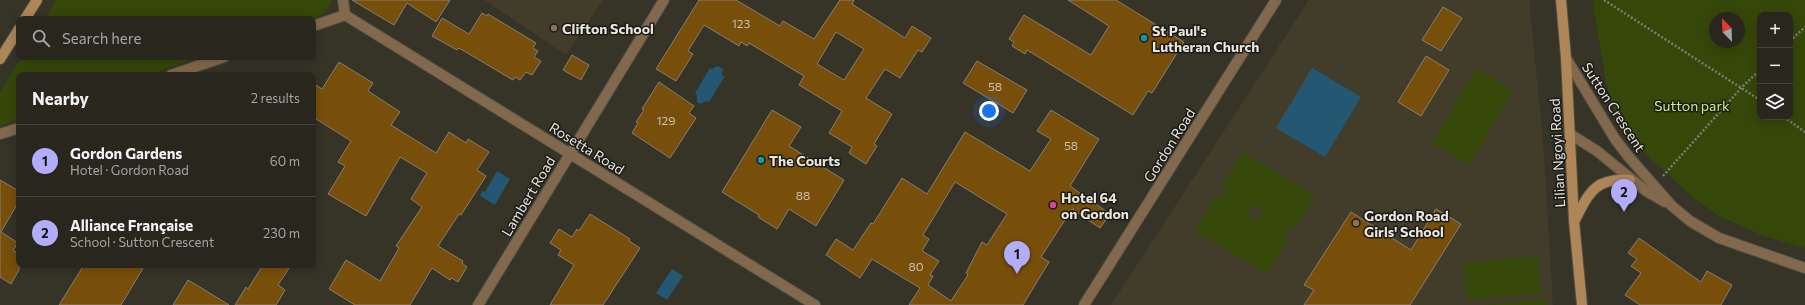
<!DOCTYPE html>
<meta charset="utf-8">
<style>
:root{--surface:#28261d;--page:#34322a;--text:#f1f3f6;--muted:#a5a5a4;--line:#44433b;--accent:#b2adf9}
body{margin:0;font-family:Commissioner,sans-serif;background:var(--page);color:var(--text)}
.controls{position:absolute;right:12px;top:12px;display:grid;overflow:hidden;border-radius:8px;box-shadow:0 2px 10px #0003}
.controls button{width:36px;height:36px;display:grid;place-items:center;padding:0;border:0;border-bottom:1px solid var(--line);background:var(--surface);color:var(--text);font:20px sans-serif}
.compass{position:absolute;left:1709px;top:12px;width:36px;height:36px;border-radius:50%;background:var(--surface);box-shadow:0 2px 10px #0003;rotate:337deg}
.you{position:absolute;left:989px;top:111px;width:14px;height:14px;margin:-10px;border:3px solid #fff;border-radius:50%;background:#1a73e8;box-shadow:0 0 0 6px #1a73e833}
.badge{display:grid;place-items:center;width:26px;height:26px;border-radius:50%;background:var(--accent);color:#111;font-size:13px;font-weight:700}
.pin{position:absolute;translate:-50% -33px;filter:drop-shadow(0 1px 2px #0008)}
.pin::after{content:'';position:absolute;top:21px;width:14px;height:12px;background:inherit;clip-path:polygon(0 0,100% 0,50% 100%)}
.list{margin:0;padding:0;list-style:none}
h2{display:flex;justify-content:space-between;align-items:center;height:52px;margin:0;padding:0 16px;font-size:17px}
h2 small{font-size:13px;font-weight:400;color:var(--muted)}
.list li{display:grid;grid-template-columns:26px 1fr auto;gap:12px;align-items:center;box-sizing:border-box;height:72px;padding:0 16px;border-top:1px solid var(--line)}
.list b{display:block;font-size:15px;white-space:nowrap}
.list p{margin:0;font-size:13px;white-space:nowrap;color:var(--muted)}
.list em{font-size:13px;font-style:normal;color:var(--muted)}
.icon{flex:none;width:22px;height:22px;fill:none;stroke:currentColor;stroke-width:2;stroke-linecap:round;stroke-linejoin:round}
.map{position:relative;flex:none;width:1805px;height:305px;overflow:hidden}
.search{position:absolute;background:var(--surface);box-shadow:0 2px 10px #0003;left:16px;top:16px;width:300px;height:44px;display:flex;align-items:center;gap:10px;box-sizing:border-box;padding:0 14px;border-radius:8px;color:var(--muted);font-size:15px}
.panel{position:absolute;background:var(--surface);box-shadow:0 2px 10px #0003;left:16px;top:72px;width:300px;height:196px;border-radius:8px}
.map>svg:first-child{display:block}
.built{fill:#423d2b}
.green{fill:#36470a;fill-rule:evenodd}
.water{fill:#245872}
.building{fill:#784f0a;stroke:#877e72;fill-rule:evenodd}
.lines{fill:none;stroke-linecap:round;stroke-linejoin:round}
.street-casing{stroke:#525044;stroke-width:12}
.secondary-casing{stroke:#525044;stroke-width:12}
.path{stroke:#7e7c72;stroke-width:2.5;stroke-dasharray:2 2;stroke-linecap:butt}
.street{stroke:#82684c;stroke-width:10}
.secondary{stroke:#ae8657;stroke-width:10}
.education-dot{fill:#8d6e63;stroke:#1c1a15;stroke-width:1.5}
.culture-dot{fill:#0f9aa8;stroke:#1c1a15;stroke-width:1.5}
.hotel-dot{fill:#d1479c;stroke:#1c1a15;stroke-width:1.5}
.labels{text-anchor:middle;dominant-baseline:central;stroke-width:3;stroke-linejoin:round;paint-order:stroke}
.number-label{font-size:12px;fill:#ccc0aa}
.poi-label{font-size:14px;font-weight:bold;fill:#e8e6df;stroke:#1c1a15;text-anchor:start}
.park-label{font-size:14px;fill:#cbf17f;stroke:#1c1a15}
.street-label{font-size:14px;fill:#e8e6df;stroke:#1c1a15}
</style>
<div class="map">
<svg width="1805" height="305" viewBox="0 0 1805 305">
<rect width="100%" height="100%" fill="#363327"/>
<!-- built -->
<g class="built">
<polygon points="484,0 603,0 566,55"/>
<polygon points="1309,0 1529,0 1543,140 1553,305 1111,305"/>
</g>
<!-- green -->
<g class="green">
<path d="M56 0H331C329 11 322 15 312 19H45Z"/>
<path d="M1595 0H1805V248L1764 236 1719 216 1695 199 1636 145 1615 113 1606 82 1593 5ZM1760 15H1790V117H1760ZM1715 18H1739V42H1715Z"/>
<polygon points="22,57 201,57 148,75 19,75 19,119 0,126 0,92"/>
<polygon points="1476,68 1513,90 1470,165 1432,144"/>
<path d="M1242 152 1315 195 1295 230 1289 227 1284 237 1288 240 1267 274 1194 231 1215 196 1220 199 1226 190 1222 187ZM1253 205 1263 211 1257 221 1247 215Z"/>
<polygon points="1538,256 1541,293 1467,300 1463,263"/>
<polygon points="1546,299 1547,305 1481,305"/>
</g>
<!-- water -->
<g class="water">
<polygon points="717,66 723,69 722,75 725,76 709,102 707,101 700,104 697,102 697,95 695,93 710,68 712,69"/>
<polygon points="1312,68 1361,97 1325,157 1276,128"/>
<polygon points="497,171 510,179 495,205 480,196 482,191 485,192"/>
<polygon points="672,269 683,276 667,300 656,293"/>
</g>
<!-- building -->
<g class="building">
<polygon points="352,0 450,0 436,22 407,3 394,25"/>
<path d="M699 0H736L780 26 783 21 814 39 840 0H854L852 4 905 38 912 26 931 38 922 52 918 50 900 78 885 69 866 98 892 114 874 144 877 146 866 164 849 153 852 147 829 133 842 111 799 85 804 76 749 43 747 46 741 42 739 46 704 25 688 51 693 54 676 81 656 69ZM836 32 864 49 844 80 817 64Z"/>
<polygon points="1068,0 1116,0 1184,42 1152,93 1148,91 1133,115 1027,50 1025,54 1012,46 1014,42 1009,39 1024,15 1091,55 1109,26"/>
<polygon points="1443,7 1462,18 1441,51 1422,40"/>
<polygon points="482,13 487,16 488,14 536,43 533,48 538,51 534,57 541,61 532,75 526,72 520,80 515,77 513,80 459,48 457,50 432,36 442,18 469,34"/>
<polygon points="572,55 589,65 581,80 563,70"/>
<polygon points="1426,56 1449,70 1421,116 1398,102"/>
<polygon points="977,61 1027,90 1013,113 963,83"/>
<polygon points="339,62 373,83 368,91 400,112 391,125 436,153 449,132 466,143 468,139 489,152 477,170 486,176 461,215 459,214 438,246 463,261 462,263 467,267 458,282 452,278 450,280 432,268 410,305 355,305 329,289 346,260 380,281 399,248 396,246 422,207 411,199 427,173 400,157 366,216 328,194 345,166 338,162 351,141 313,117 313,83 322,89"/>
<polygon points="659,82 694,106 689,113 696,118 670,158 632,133 638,123 636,122 644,110 642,109"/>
<polygon points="772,110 801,127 789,146 844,180 816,226 789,209 777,229 758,217 759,215 722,192"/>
<path d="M1051 110 1099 139 1070 186 1110 214 1100 228 1072 209 1041 257 1049 262 1023 305H909L920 288 872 259 860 278 826 255 836 239 853 250 871 223 873 224 902 178 927 194 965 132 1030 171 1051 139 1037 131ZM955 182 1007 214 987 245 982 242 966 273 968 275 951 301 928 285 933 276 930 275 939 261 922 251 929 239 923 235Z"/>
<polygon points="0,180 19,191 19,201 1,232 18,243 13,250 19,254 19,270 11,284 0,277"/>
<polygon points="1436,209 1461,224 1410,305 1304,305 1314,290 1304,285 1351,212 1411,250"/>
<polygon points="590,214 630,239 629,241 640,248 603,305 550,305 574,265 558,255 561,250 550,243 559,229 572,237 577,229 579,231"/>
<polygon points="1639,238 1701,282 1707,271 1732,285 1721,305 1640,305 1625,295 1641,273 1631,266 1637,259 1628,253"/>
<polygon points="84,265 145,265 121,305 59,305"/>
<polygon points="263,265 291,265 278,285 285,290 276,305 235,305 246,287 248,289"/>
<polygon points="188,280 203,289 229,305 173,305"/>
</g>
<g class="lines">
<!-- street casing -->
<g class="street-casing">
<g id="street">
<polyline points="343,0 345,15"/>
<polyline points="345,15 815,305"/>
<polyline points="313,26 345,15"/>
<polyline points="1566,58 1615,139 1628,156 1672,206 1690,221 1719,238 1805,268"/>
<polyline points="171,75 224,57"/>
<polyline points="0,134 19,128"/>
<polyline points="1570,134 1597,151 1646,191 1665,202"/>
<polyline points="478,305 664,0"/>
<polyline points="1084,305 1276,0"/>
</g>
</g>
<!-- secondary casing -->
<g class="secondary-casing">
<g id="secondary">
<polyline points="1561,0 1566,58 1574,221 1582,305"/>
<polyline points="25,19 37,0"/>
<polyline points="0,59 19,29"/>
<path d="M1575 220C1590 191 1595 178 1630 180"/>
</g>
</g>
<!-- path -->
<g class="path">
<polyline points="1604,0 1760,100"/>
<polyline points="1790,41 1805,27"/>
<polyline points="1784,117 1805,132"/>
<polyline points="1663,176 1742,87 1760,70"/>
</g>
<!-- street -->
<use href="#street" class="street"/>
<!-- secondary -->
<use href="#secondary" class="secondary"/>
</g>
<!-- markers -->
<g class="education-dot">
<circle cx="554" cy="28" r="4"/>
<circle cx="1356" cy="223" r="4"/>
</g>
<g class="culture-dot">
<circle cx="1144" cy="38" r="4"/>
<circle cx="761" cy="160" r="4"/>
</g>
<circle class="hotel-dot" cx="1053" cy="205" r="4"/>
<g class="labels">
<!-- number labels -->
<g class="number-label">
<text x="741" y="23">123</text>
<text x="995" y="86">58</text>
<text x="666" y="120">129</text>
<text x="1071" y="145">58</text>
<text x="803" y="195">88</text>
<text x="916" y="266">80</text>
</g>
<!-- poi labels -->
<g class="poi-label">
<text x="562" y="28">Clifton School</text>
<text x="1152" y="30">St Paul's<tspan x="1152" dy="16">Lutheran Church</tspan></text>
<text x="769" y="160">The Courts</text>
<text x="1061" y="197">Hotel 64<tspan x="1061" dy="16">on Gordon</tspan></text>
<text x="1364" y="215">Gordon Road<tspan x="1364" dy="16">Girls' School</tspan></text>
</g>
<!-- park labels -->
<g class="park-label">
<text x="1692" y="105">Sutton park</text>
</g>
<!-- street labels -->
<g class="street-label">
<text transform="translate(1614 107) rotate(57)">Sutton Crescent</text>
<text transform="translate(1169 145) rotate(-58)">Gordon Road</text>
<text transform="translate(587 148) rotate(32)">Rosetta Road</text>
<text transform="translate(1557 153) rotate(-93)">Lilian Ngoyi Road</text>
<text transform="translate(528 196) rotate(-59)">Lambert Road</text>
</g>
</g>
</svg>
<div class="controls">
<button>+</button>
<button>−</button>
<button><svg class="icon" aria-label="layers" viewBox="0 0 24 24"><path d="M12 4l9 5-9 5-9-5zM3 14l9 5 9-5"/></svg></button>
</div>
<svg class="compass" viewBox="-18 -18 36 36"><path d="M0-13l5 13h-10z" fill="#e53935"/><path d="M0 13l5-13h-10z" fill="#a5a5a4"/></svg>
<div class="you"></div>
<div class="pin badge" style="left:1017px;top:274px">1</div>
<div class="pin badge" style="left:1624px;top:212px">2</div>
<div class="search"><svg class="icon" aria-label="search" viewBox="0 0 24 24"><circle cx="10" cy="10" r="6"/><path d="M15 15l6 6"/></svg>Search here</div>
<section class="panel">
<h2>Nearby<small>2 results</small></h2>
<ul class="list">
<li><span class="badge">1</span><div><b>Gordon Gardens</b><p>Hotel · Gordon Road</p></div><em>60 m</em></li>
<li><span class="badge">2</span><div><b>Alliance Française</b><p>School · Sutton Crescent</p></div><em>230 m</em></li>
</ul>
</section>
</div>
